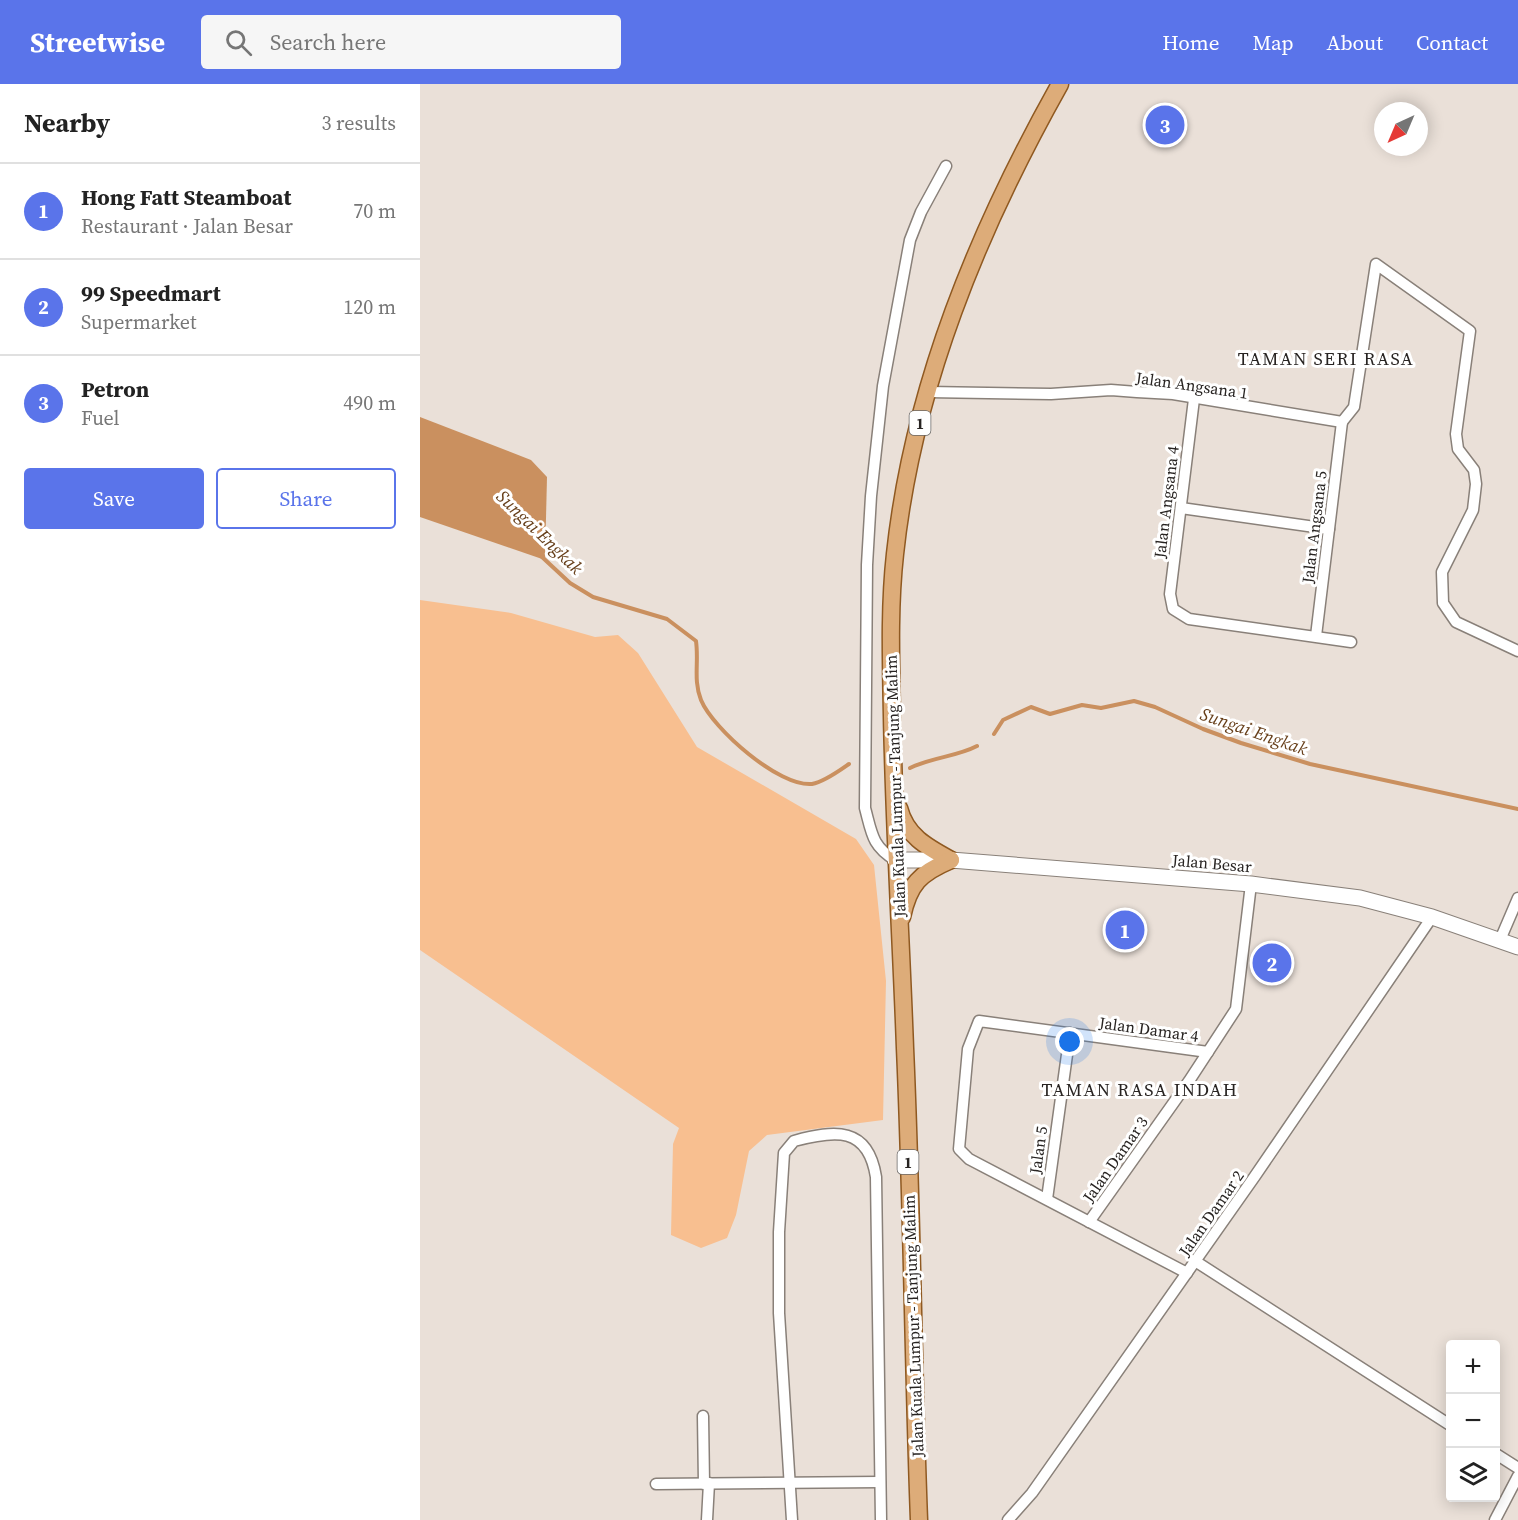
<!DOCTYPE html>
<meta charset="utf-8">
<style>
:root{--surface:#fff;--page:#f6f6f6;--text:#222;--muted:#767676;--line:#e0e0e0;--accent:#5a74ea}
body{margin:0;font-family:"Source Serif 4",serif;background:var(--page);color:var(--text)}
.controls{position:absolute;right:18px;bottom:18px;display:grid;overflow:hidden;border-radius:6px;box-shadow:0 3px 15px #0003}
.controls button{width:54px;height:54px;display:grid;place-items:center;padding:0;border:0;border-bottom:2px solid var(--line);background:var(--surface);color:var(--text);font:30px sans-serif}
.compass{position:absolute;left:954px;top:18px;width:54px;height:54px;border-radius:50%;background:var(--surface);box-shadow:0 3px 15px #0003;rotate:224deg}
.you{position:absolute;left:650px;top:958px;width:21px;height:21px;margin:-15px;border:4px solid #fff;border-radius:50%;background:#1a73e8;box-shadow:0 0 0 9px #1a73e833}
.badge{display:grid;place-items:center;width:39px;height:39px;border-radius:50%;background:var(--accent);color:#fff;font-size:20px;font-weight:700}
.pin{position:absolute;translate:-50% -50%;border:3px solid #fff;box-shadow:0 2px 6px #0006}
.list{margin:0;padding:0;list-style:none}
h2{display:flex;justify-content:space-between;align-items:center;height:78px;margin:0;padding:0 24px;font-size:26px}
h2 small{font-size:20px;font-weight:400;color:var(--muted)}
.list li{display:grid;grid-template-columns:39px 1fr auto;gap:18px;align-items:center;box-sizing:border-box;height:96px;padding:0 24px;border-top:2px solid var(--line)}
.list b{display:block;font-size:22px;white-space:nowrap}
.list p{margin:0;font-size:20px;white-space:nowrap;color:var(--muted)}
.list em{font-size:20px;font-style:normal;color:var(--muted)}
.actions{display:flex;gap:12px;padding:18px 24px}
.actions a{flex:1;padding:14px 0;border:2px solid var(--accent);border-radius:6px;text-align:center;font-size:21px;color:var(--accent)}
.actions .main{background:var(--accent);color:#fff}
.icon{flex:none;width:33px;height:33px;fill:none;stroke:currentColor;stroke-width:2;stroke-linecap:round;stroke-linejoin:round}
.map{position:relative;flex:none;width:1098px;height:1436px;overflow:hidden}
header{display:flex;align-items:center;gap:36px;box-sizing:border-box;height:84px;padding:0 30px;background:var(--accent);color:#fff}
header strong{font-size:28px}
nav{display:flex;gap:33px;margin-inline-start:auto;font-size:21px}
.search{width:420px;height:54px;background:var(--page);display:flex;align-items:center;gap:15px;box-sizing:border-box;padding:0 21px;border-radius:6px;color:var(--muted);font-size:22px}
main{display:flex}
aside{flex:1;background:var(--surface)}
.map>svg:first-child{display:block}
.green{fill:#f8bf90}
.water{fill:#ca905f}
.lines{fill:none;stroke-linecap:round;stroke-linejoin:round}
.stream{stroke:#ca905f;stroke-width:4}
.minor-casing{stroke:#898079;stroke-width:13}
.secondary-casing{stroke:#898079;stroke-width:17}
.primary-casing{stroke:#8f5921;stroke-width:19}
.minor{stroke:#fff;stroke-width:10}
.secondary{stroke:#fff;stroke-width:15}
.primary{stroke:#ddac79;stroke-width:16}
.labels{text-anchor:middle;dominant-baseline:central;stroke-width:6;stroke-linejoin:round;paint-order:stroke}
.shield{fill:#fff;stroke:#686664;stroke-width:1.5}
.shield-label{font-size:15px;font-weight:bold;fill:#282422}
.street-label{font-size:16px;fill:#282422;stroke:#fff}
.neighbourhood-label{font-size:18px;letter-spacing:1.5px;fill:#282422;stroke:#fff}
.water-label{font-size:18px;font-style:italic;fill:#673f1a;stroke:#fff}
</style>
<header>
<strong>Streetwise</strong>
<div class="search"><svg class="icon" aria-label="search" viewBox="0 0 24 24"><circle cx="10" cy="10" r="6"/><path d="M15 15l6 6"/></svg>Search here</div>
<nav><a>Home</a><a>Map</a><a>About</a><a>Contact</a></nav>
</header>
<main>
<aside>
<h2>Nearby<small>3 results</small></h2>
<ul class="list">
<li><span class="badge">1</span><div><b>Hong Fatt Steamboat</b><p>Restaurant · Jalan Besar</p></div><em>70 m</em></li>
<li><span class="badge">2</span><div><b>99 Speedmart</b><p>Supermarket</p></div><em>120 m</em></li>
<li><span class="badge">3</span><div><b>Petron</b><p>Fuel</p></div><em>490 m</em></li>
</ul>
<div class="actions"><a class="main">Save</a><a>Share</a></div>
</aside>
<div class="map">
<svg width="1098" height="1436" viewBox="0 0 1098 1436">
<rect width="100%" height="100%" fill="#eae0d8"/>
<!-- green -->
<polygon class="green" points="0,516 91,529 175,553 198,551 218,569 277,663 436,755 454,781 466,897 463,1036 347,1051 329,1067 316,1131 307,1154 281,1164 251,1151 253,1060 259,1044 0,866"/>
<!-- water -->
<polygon class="water" points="0,333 111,376 127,393 125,476 0,433"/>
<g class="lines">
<!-- stream -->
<g class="stream">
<path d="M122 473 150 499 173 513 247 535 276 557C279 578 273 596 281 616 293 645 359 703 392 700 404 698 419 687 429 680"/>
<polyline points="574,650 583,636 611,623 630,630 662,621 681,624 714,617 735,623 783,645 821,659 890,680 1098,725"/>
<path d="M490 684C512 673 536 673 557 662"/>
</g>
<!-- minor casing -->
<g class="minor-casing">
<g id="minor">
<polyline points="508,308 631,310 691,306 717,308 753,310 922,338"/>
<polyline points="774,315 750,510 753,525 769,535 931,558"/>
<polyline points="922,338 934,323 956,180 1050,247 1036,350 1038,365 1054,386 1056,400 1053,426 1022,488 1023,519 1036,538 1098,567"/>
<polyline points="761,424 909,445"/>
<polyline points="896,552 922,338"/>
<path d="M475 776C452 762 452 750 445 724L447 481 451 412 463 302 490 156 501 128 526 82"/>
<polyline points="1080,856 1098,814"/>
<polyline points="627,1115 650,949"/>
<polyline points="669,1138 769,997 816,925 831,800"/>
<polyline points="775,1177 1030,1341"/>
<polyline points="767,1189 549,1075 539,1065 548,965 559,937 788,968"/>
<polyline points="283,1332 284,1400"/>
<polyline points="1076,1370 1098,1384"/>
<polyline points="236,1400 460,1398"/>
<polyline points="287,1436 289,1399"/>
<path d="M372 1436 359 1229V1148L364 1069 374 1057C415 1046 448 1042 456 1093L461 1436"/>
<polyline points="588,1436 612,1409 835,1092 1012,833"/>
<polyline points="1075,1436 1098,1392"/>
</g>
</g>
<!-- secondary casing -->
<g class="secondary-casing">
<polyline id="secondary" points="475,776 531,776 831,800 940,814 1012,833 1098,863"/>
</g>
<!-- primary casing -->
<g class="primary-casing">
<g id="primary">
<path d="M479 724C486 752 507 763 531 776"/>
<path d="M482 833C489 800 500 789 531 776"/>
<path d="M499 1436C493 1279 492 1121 485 964 481 853 474 743 472 632 471 578 469 524 475 470 493 303 558 146 640 0"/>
</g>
</g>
<!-- minor -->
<use href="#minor" class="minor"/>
<!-- secondary -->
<use href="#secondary" class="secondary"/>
<!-- primary -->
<use href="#primary" class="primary"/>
</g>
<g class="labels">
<!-- shield labels -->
<g class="shield">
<rect x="489.5" y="327" width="21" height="24" rx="4.5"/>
<rect x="477.5" y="1066" width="21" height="24" rx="4.5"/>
</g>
<g class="shield-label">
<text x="500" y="339">1</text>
<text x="488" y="1078">1</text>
</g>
<!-- street labels -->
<g class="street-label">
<text transform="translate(772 301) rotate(8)">Jalan Angsana 1</text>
<text transform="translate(746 418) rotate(-83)">Jalan Angsana 4</text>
<text transform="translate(894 443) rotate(-83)">Jalan Angsana 5</text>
<text transform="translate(475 702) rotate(-92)">Jalan Kuala Lumpur - Tanjung Malim</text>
<text transform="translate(792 779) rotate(5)">Jalan Besar</text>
<text transform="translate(729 945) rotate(8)">Jalan Damar 4</text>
<text transform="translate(618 1066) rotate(-82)">Jalan 5</text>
<text transform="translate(695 1075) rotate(-55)">Jalan Damar 3</text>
<text transform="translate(791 1129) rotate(-55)">Jalan Damar 2</text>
<text transform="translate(493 1242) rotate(-92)">Jalan Kuala Lumpur - Tanjung Malim</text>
</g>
<!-- neighbourhood labels -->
<g class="neighbourhood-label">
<text x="906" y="274">TAMAN SERI RASA</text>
<text x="720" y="1005">TAMAN RASA INDAH</text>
</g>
<!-- water labels -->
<g class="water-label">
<text transform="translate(120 448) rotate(44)">Sungai Engkak</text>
<text transform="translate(834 647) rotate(19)">Sungai Engkak</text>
</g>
</g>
</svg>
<div class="controls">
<button>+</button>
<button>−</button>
<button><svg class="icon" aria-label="layers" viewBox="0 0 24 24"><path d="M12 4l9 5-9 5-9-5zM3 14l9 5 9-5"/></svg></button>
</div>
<svg class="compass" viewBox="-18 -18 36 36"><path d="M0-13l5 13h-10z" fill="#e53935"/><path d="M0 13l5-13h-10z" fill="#767676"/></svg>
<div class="you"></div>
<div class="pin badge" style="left:705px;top:846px">1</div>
<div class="pin badge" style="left:852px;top:879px">2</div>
<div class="pin badge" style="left:745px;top:41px">3</div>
</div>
</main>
